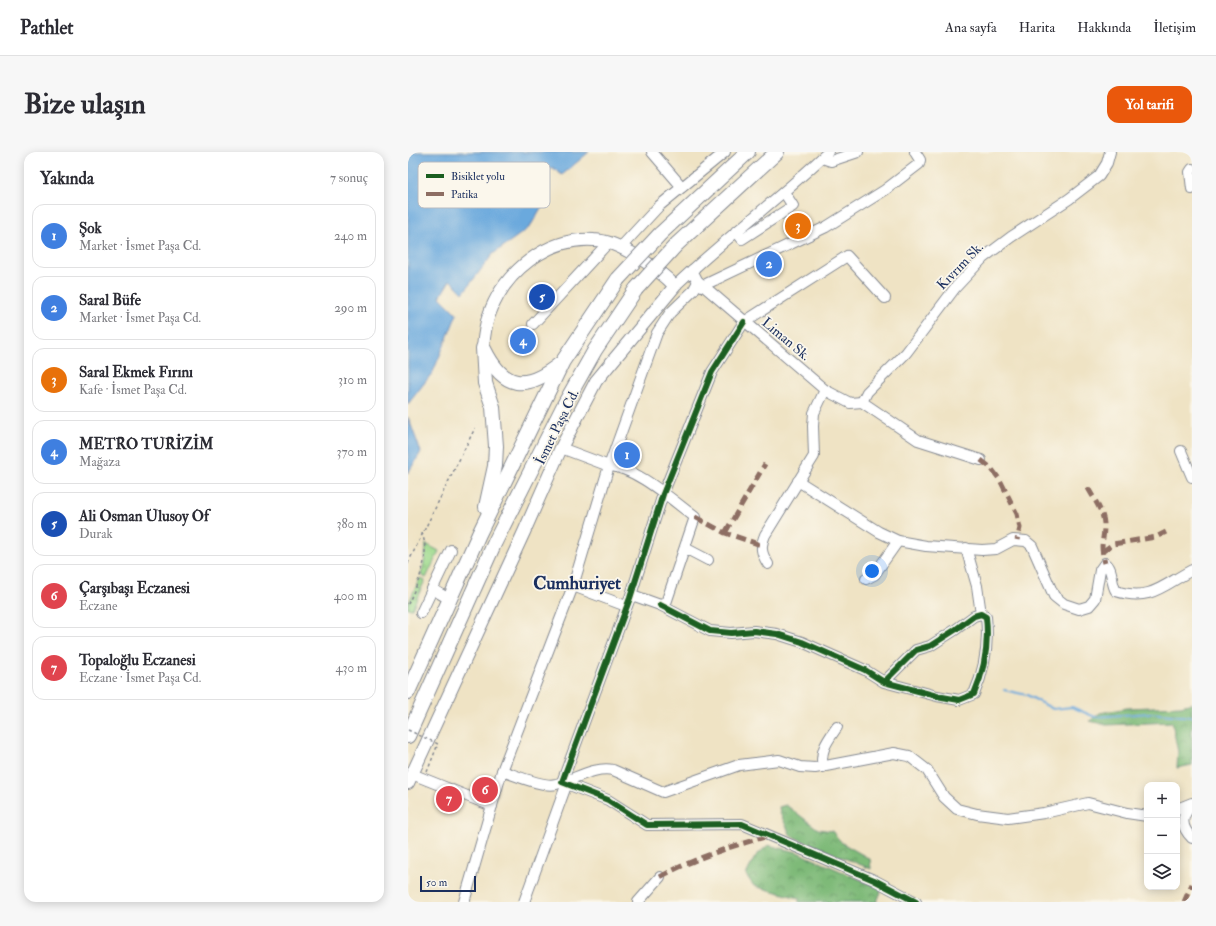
<!DOCTYPE html>
<html lang="tr">
<meta charset="utf-8">
<style>
:root{--surface:#fff;--page:#f7f7f7;--text:#2b2b33;--muted:#7c7c81;--line:#e1e1e2;--accent:#ea580c}
body{margin:0;font-family:"IM FELL Double Pica",serif;background:var(--page);color:var(--text)}
.controls{position:absolute;right:12px;bottom:12px;display:grid;overflow:hidden;border-radius:8px;box-shadow:0 2px 10px #0003}
.controls button{width:36px;height:36px;display:grid;place-items:center;padding:0;border:0;border-bottom:1px solid var(--line);background:var(--surface);color:var(--text);font:20px sans-serif}
.scale{position:absolute;left:12px;bottom:10px;width:56px;box-sizing:border-box;padding-left:4px;border:2px solid #1b2f5e;border-top:0;font-size:11px;line-height:14px;white-space:nowrap;color:#1b2f5e;-webkit-text-stroke:3px #fbf7ec;paint-order:stroke}
.you{position:absolute;left:464px;top:419px;width:14px;height:14px;margin:-10px;border:3px solid #fff;border-radius:50%;background:#1a73e8;box-shadow:0 0 0 6px #1a73e833}
.badge{display:grid;place-items:center;width:26px;height:26px;border-radius:50%;background:var(--accent);color:#fff;font-size:13px;font-weight:700}
.pin{position:absolute;translate:-50% -50%;border:2px solid #fff;box-shadow:0 1px 4px #0006}
.list{margin:0;padding:0;list-style:none}
h2{display:flex;justify-content:space-between;align-items:center;height:52px;margin:0;padding:0 16px;font-size:17px}
h2 small{font-size:13px;font-weight:400;color:var(--muted)}
.list li{display:grid;grid-template-columns:26px 1fr auto;gap:12px;align-items:center;box-sizing:border-box;height:64px;margin:0 8px 8px;padding:0 8px;border:1px solid var(--line);border-radius:12px}
.list b{display:block;font-size:15px;white-space:nowrap}
.list p{margin:0;font-size:13px;white-space:nowrap;color:var(--muted)}
.list em{font-size:13px;font-style:normal;color:var(--muted)}
.icon{flex:none;width:22px;height:22px;fill:none;stroke:currentColor;stroke-width:2;stroke-linecap:round;stroke-linejoin:round}
.map{position:relative;flex:none;width:784px;height:750px;overflow:hidden;border-radius:12px}
header{display:flex;align-items:center;gap:24px;box-sizing:border-box;height:56px;padding:0 20px;background:var(--surface);border-bottom:1px solid var(--line)}
header strong{font-size:19px}
nav{display:flex;gap:22px;margin-inline-start:auto;font-size:14px}
.intro{display:flex;align-items:center;justify-content:space-between;box-sizing:border-box;height:96px;padding:0 24px}
h1{margin:0;font-size:28px}
.button{padding:10px 18px;border-radius:12px;background:var(--accent);color:#fff;font-size:14px;font-weight:700}
main{display:flex;gap:24px;padding:0 24px}
aside{flex:1;background:var(--surface);border-radius:12px;box-shadow:0 2px 10px #0003}
.map>svg:first-child{display:block}
.grass{fill:url(#grass-tufts);stroke:#5c8476}
.forest{fill:url(#forest-crowns);stroke:#4c746b}
.water{fill:#6aa9dd;stroke:#426c9e}
.lines{fill:none;stroke-linecap:round;stroke-linejoin:round}
.stream{stroke:#6aa9dd;stroke-width:2}
.minor-casing{stroke:#858991;stroke-width:12}
.major-casing{stroke:#858991;stroke-width:14}
.highway-casing{stroke:#858991;stroke-width:16}
.path{stroke:#858991;stroke-width:1.5;stroke-dasharray:3 3;stroke-linecap:butt}
.minor{stroke:#fff;stroke-width:10}
.major{stroke:#fff;stroke-width:12}
.highway{stroke:#fff;stroke-width:14}
.highway-bridge-casing{stroke:#858991;stroke-width:16;stroke-linecap:butt}
.path-bridge{stroke:#858991;stroke-width:1.5;stroke-dasharray:3 3;stroke-linecap:butt}
.highway-bridge{stroke:#fff;stroke-width:14}
.quiet{stroke:#8d6e63;stroke-width:5;stroke-dasharray:10 5;stroke-linecap:butt}
.cycleway-casing{stroke:#fbf7ec;stroke-width:8}
.cycleway{stroke:#1b5e20;stroke-width:6}
.labels{text-anchor:middle;dominant-baseline:central;stroke-width:3.5;stroke-linejoin:round;paint-order:stroke}
.street-label{font-size:14px;fill:#1b2f5e;stroke:#fbf7ec}
.district-label{font-size:18px;font-weight:bold;fill:#1b2f5e;stroke:#fbf7ec}
.key{fill:#fbf7ec;stroke:#b8bbc1;stroke-width:1}
.key-label{font-size:11px;fill:#1b2f5e}
</style>
<header>
<strong>Pathlet</strong>
<nav><a>Ana sayfa</a><a>Harita</a><a>Hakkında</a><a>İletişim</a></nav>
</header>
<div class="intro"><h1>Bize ulaşın</h1><a class="button">Yol tarifi</a></div>
<main>
<aside>
<h2>Yakında<small>7 sonuç</small></h2>
<ul class="list">
<li><span class="badge" style="background:#3f7fe0">1</span><div><b>Şok</b><p>Market · İsmet Paşa Cd.</p></div><em>240 m</em></li>
<li><span class="badge" style="background:#3f7fe0">2</span><div><b>Saral Büfe</b><p>Market · İsmet Paşa Cd.</p></div><em>290 m</em></li>
<li><span class="badge" style="background:#e8710a">3</span><div><b>Saral Ekmek Fırını</b><p>Kafe · İsmet Paşa Cd.</p></div><em>310 m</em></li>
<li><span class="badge" style="background:#3f7fe0">4</span><div><b>METRO TURİZİM</b><p>Mağaza</p></div><em>370 m</em></li>
<li><span class="badge" style="background:#1a4fb4">5</span><div><b>Ali Osman Ulusoy Of</b><p>Durak</p></div><em>380 m</em></li>
<li><span class="badge" style="background:#e0444e">6</span><div><b>Çarşıbaşı Eczanesi</b><p>Eczane</p></div><em>400 m</em></li>
<li><span class="badge" style="background:#e0444e">7</span><div><b>Topaloğlu Eczanesi</b><p>Eczane · İsmet Paşa Cd.</p></div><em>430 m</em></li>
</ul>
</aside>
<div class="map">
<svg width="784" height="750" viewBox="0 0 784 750">
<defs>
<pattern id="grass-tufts" width="24" height="20" patternUnits="userSpaceOnUse"><rect width="24" height="20" fill="#9eda8d"/><path d="M3 7l-1-3M5 7V3M7 7l1-3M15 17l-1-3M17 17v-4M19 17l1-3" fill="none" stroke="#88bb7c"/></pattern>
<pattern id="forest-crowns" width="20" height="18" patternUnits="userSpaceOnUse"><rect width="20" height="18" fill="#7eba78"/><path d="M2 6a3 3 0 1 1 6 0M12 15a3 3 0 1 1 6 0" fill="none" stroke="#669866"/></pattern>
</defs>
<rect width="100%" height="100%" fill="#fbf7ec"/>
<filter id="ink" filterUnits="userSpaceOnUse"><feTurbulence type="fractalNoise" baseFrequency=".025" numOctaves="2"/><feDisplacementMap in="SourceGraphic" scale="8" xChannelSelector="R" yChannelSelector="G"/><feConvolveMatrix kernelMatrix="1 2 1 2 8 2 1 2 1" color-interpolation-filters="sRGB"/></filter>
<filter id="wash" filterUnits="userSpaceOnUse"><feTurbulence type="fractalNoise" baseFrequency=".012" numOctaves="4" result="noise"/><feDisplacementMap in="SourceGraphic" scale="16" xChannelSelector="R" yChannelSelector="G"/><feGaussianBlur stdDeviation="0.9" result="paint"/><feColorMatrix in="noise" values="0 0 0 0 0 0 0 0 0 0 0 0 0 0 0 0 0 1.4 0 .05"/><feComposite in="paint" operator="in"/></filter>
<g filter="url(#wash)">
<rect width="100%" height="100%" fill="#efe3c4"/>
<!-- grass -->
<g class="grass">
<polygon points="18,392 31,399 18,426 13,423 17,406"/>
<polygon points="12,426 17,428 4,457 0,456 0,452"/>
</g>
<!-- forest -->
<g class="forest">
<polygon points="784,551 784,613 769,616 770,600 764,570 698,573 682,569 692,561 719,556 773,554"/>
<polygon points="378,653 410,677 424,679 434,691 462,707 463,717 383,684 372,661 371,655"/>
<polygon points="360,693 389,700 474,737 469,750 391,750 391,746 346,734 338,723 347,705"/>
</g>
<!-- water -->
<g class="water">
<polygon points="0,0 181,0 154,23 144,15 131,32 138,47 122,75 85,102 55,141 42,128 32,145 49,162 25,220 0,252"/>
<polygon points="0,265 13,300 0,321"/>
</g>
<g class="lines">
<!-- stream -->
<polyline class="stream" points="596,538 619,543 645,557 664,555 687,565 742,561 784,565"/>
</g>
</g>
<g filter="url(#ink)">
<g class="lines">
<!-- minor casing -->
<g class="minor-casing">
<g id="minor">
<polyline points="244,0 274,35"/>
<polyline points="414,6 423,9 450,0"/>
<polyline points="784,17 782,20 784,37"/>
<polyline points="328,79 334,87 385,54 376,40"/>
<polyline points="213,95 251,54 317,0"/>
<polyline points="291,130 417,238 442,251 454,250"/>
<path d="M267 134C316 87 371 47 420 0"/>
<polyline points="294,134 418,75 477,38 511,12 512,8 507,0"/>
<polyline points="477,146 439,104 336,170 304,220 255,342 222,446 154,630 200,648 239,673 334,672 466,728 508,750"/>
<polyline points="125,172 200,91"/>
<polyline points="454,250 459,240 498,201 547,136 575,106 603,85 661,47 691,24 699,11 702,0"/>
<polyline points="454,250 510,288 573,308"/>
<path d="M153 296 201 314C228 315 265 349 287 365L258 451 252 453 227 444 222 446"/>
<polyline points="773,299 784,325"/>
<path d="M390 329 471 380 490 389 518 394 574 398 588 397 605 388 618 389 624 394 646 444 656 452 671 457 681 454 687 447 692 418 697 411C706 417 702 430 708 439 743 450 755 433 784 418"/>
<polyline points="277,396 300,408"/>
<polyline points="558,396 569,434 573,462"/>
<path d="M360 412C353 401 352 395 357 383L406 304 405 274 406 261 417 238"/>
<polyline points="458,427 466,423 490,389"/>
<polyline points="165,434 218,454"/>
<polyline points="24,437 43,448"/>
<path d="M252 453 302 479 323 481 346 479 369 482 394 490 457 518 476 530 529 544 551 548 566 542C577 517 581 492 578 465L573 462 566 464 547 478 522 494 508 498 476 530"/>
<polyline points="13,461 43,398"/>
<path d="M415 615C411 599 420 588 429 575"/>
<path d="M94 619C107 623 136 636 148 632 166 628 186 614 205 618L255 640 331 613 371 608 392 615 407 616 486 601 501 604 519 618 536 645 549 657 569 662 600 666 636 661 680 651 719 661 739 664"/>
<polyline points="4,622 84,654"/>
<polyline points="769,657 784,651"/>
<path d="M784 686C773 675 772 664 784 654"/>
<polyline points="56,750 94,619 165,434 201,314 249,181 262,161 285,139 290,130 284,118"/>
<polyline points="116,750 159,631"/>
<polyline points="230,750 252,725"/>
</g>
</g>
<!-- major casing -->
<g class="major-casing">
<path id="major" d="M0 631 116 380 153 296 188 229 267 134C249 116 212 89 186 88 139 85 96 120 81 163 77 173 76 185 75 196"/>
</g>
<!-- highway casing -->
<g class="highway-casing">
<g id="highway">
<polyline points="252,82 340,0"/>
<polyline points="269,92 369,0"/>
<polyline points="75,196 77,231 85,255 88,294 87,314 78,355"/>
<path d="M76 197C96 238 118 239 152 212"/>
<polyline points="0,540 71,382 155,209 210,127"/>
<polyline points="0,584 87,390 156,253 187,198 228,137"/>
</g>
</g>
<!-- path -->
<g class="path">
<polyline points="0,411 67,276"/>
<path d="M0 452C10 430 23 406 14 381"/>
<polyline points="19,620 30,592"/>
</g>
<!-- minor -->
<use href="#minor" class="minor"/>
<!-- major -->
<use href="#major" class="major"/>
<!-- highway -->
<use href="#highway" class="highway"/>
<!-- highway-bridge casing -->
<g class="highway-bridge-casing">
<g id="highway-bridge">
<polyline points="210,127 252,82"/>
<polyline points="228,137 269,92"/>
</g>
</g>
<!-- path-bridge -->
<polyline class="path-bridge" points="0,578 30,592"/>
<!-- highway-bridge -->
<use href="#highway-bridge" class="highway-bridge"/>
<!-- quiet -->
<g class="quiet">
<polyline points="573,308 583,316 592,328 609,362 612,376 609,388"/>
<path d="M680 336C686 347 697 362 696 374 696 391 691 391 697 411"/>
<polyline points="287,365 317,381 353,393"/>
<polyline points="317,381 357,312"/>
<polyline points="694,400 705,392 748,385 758,380"/>
<path d="M252 725C287 706 323 694 361 684"/>
<polyline points="776,750 784,732"/>
</g>
<!-- cycleway casing -->
<g class="cycleway-casing">
<g id="cycleway">
<polyline points="336,170 304,220 255,342 222,446 154,630 200,648 239,673 334,672 466,728 508,750"/>
<path d="M252 453 302 479 323 481 346 479 369 482 394 490 457 518 476 530 529 544 551 548 566 542C577 517 581 492 578 465L573 462 566 464 547 478 522 494 508 498 476 530"/>
</g>
</g>
<!-- cycleway -->
<use href="#cycleway" class="cycleway"/>
</g>
</g>
<g class="labels">
<!-- street labels -->
<g class="street-label">
<text transform="translate(552 114) rotate(-46)">Kıvrım Sk.</text>
<text transform="translate(378 187) rotate(40)">Liman Sk.</text>
<text transform="translate(149 275) rotate(-64)">İsmet Paşa Cd.</text>
</g>
<!-- district labels -->
<g class="district-label">
<text x="169" y="431">Cumhuriyet</text>
</g>
</g>
<!-- legend -->
<rect x="10" y="10" width="132" height="46" rx="6" class="key"/>
<rect x="18" y="22" width="18" height="4" fill="#1b5e20"/>
<rect x="18" y="40" width="18" height="4" fill="#8d6e63"/>
<g class="key-label">
<text x="43" y="28">Bisiklet yolu</text>
<text x="43" y="46">Patika</text>
</g>
</svg>
<div class="controls">
<button>+</button>
<button>−</button>
<button><svg class="icon" aria-label="layers" viewBox="0 0 24 24"><path d="M12 4l9 5-9 5-9-5zM3 14l9 5 9-5"/></svg></button>
</div>
<div class="scale">50 m</div>
<div class="you"></div>
<div class="pin badge" style="left:219px;top:303px;background:#3f7fe0">1</div>
<div class="pin badge" style="left:361px;top:112px;background:#3f7fe0">2</div>
<div class="pin badge" style="left:390px;top:74px;background:#e8710a">3</div>
<div class="pin badge" style="left:115px;top:189px;background:#3f7fe0">4</div>
<div class="pin badge" style="left:134px;top:145px;background:#1a4fb4">5</div>
<div class="pin badge" style="left:77px;top:638px;background:#e0444e">6</div>
<div class="pin badge" style="left:41px;top:647px;background:#e0444e">7</div>
</div>
</main>
